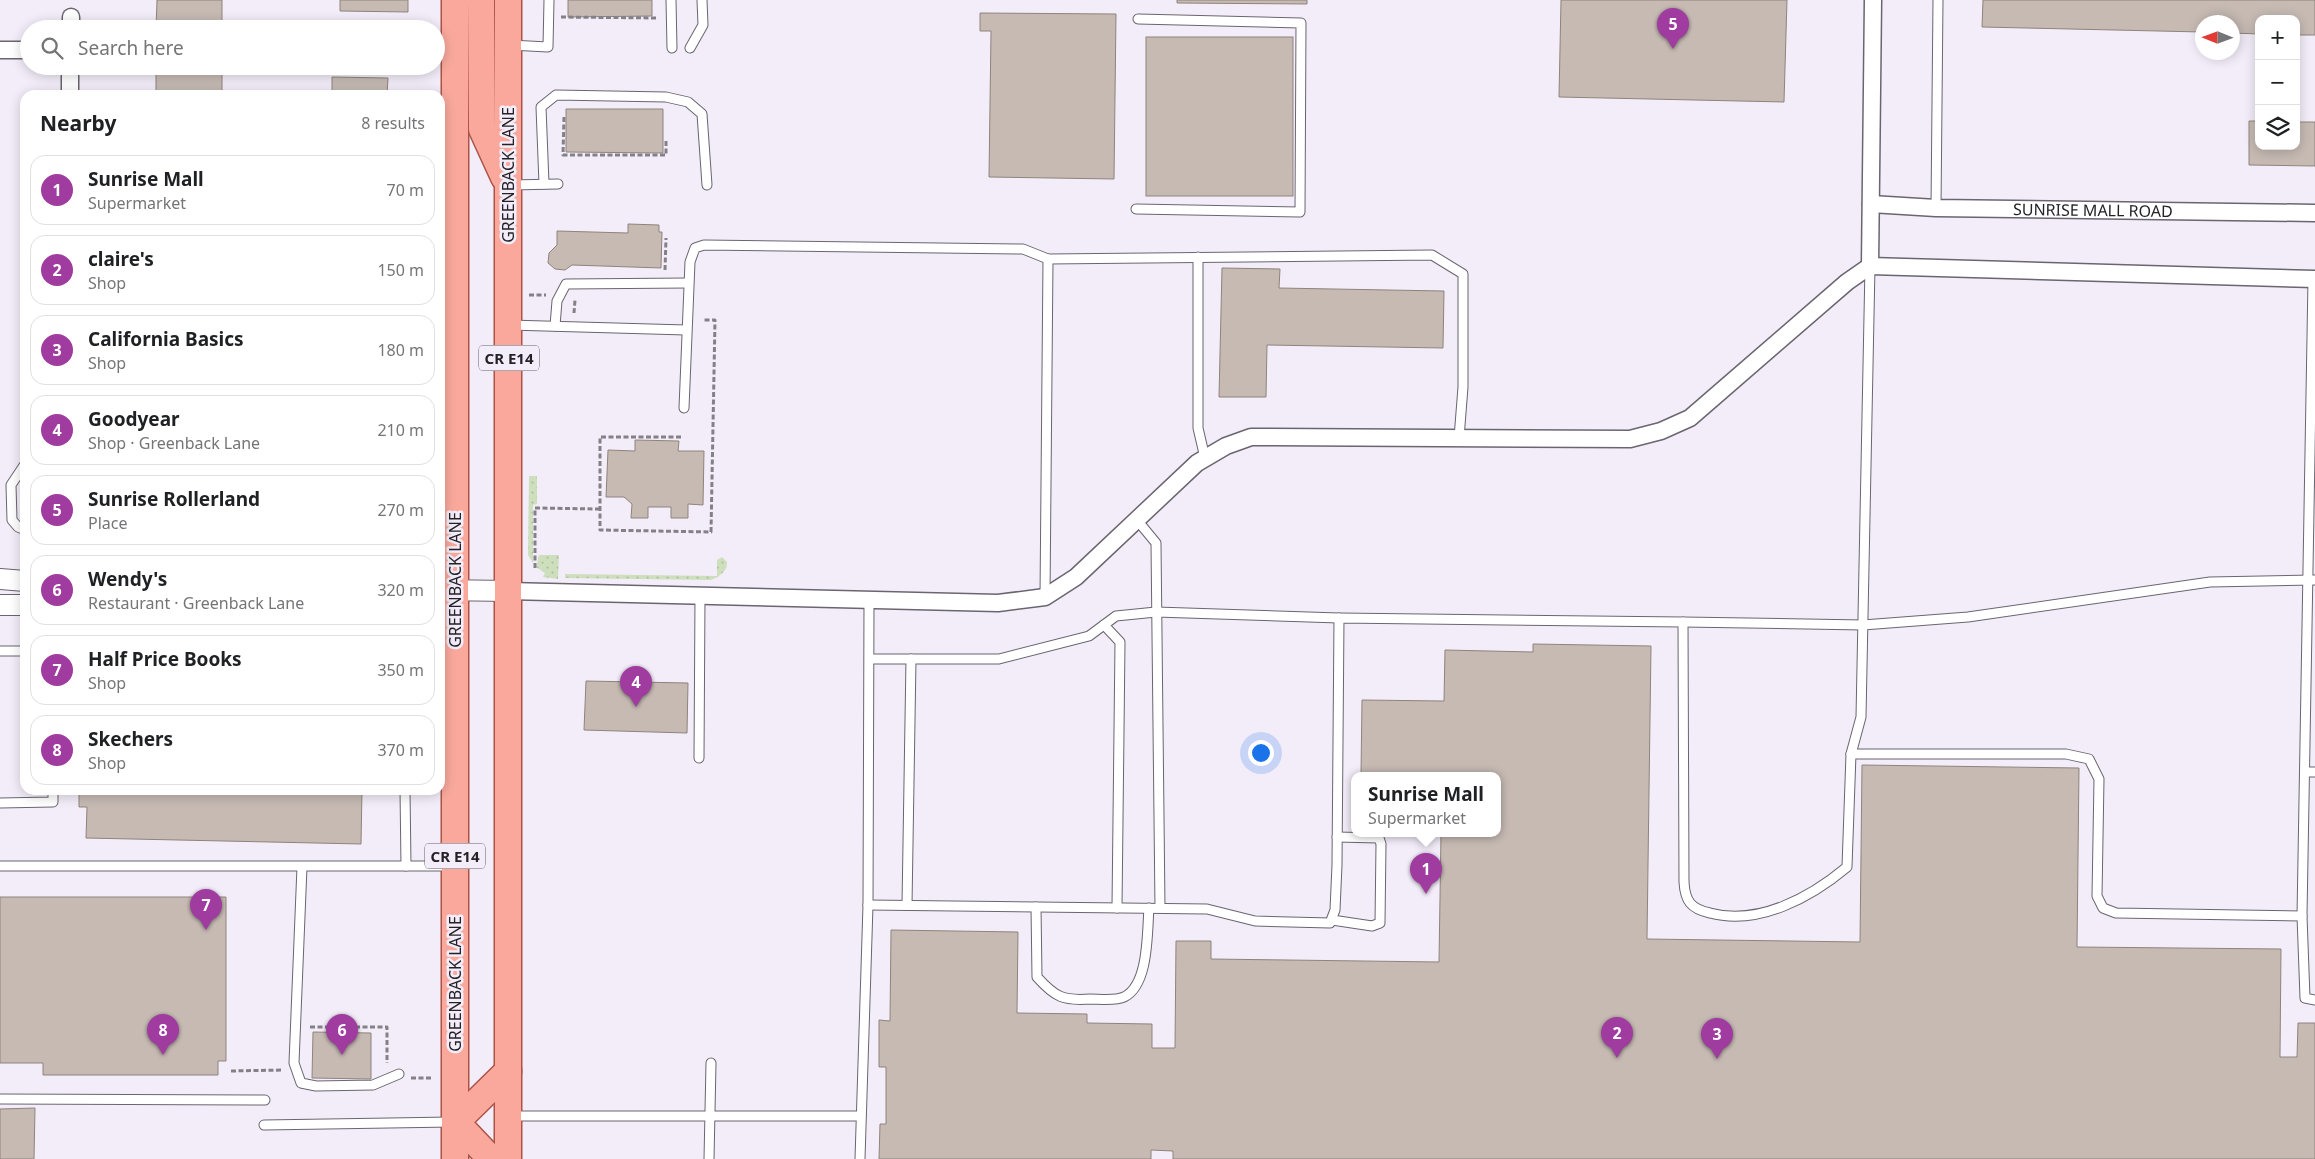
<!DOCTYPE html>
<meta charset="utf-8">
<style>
:root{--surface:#fff;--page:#f6f6f6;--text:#202124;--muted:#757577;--line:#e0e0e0;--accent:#a03ba0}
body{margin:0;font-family:"Noto Sans",sans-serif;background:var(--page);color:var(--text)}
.controls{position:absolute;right:15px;top:15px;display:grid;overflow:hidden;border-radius:10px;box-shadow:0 2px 12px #0003}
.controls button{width:45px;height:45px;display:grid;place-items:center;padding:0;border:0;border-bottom:1px solid var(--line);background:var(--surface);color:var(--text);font:25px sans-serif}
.compass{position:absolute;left:2195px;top:15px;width:45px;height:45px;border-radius:50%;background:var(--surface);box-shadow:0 2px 12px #0003;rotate:271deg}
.you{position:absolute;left:1260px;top:752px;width:18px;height:18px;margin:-12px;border:4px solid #fff;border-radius:50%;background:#1a73e8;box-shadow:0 0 0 8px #1a73e833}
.badge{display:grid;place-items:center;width:32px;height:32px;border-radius:50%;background:var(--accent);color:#fff;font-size:16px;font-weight:700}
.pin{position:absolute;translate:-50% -41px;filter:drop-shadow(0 1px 2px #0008)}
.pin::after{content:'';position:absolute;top:26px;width:18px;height:15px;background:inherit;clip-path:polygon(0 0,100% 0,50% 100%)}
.popup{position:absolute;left:1351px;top:772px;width:150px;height:65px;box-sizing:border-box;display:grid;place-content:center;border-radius:10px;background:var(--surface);filter:drop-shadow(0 1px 4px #0005);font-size:16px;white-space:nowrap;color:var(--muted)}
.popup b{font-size:19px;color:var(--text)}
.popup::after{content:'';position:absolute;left:50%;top:100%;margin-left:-10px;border:10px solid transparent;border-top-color:var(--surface)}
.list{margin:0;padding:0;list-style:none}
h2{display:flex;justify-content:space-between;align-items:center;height:65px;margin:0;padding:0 20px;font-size:21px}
h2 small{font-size:16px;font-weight:400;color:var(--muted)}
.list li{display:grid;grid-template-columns:32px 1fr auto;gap:15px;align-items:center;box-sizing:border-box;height:70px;margin:0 10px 10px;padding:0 10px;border:1px solid var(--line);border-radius:15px}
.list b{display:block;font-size:19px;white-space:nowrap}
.list p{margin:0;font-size:16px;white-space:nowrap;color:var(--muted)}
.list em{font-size:16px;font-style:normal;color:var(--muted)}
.icon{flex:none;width:28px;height:28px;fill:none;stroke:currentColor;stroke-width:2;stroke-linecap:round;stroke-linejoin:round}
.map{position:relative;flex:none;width:2315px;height:1159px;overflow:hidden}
.search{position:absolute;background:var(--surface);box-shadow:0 2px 12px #0003;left:20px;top:20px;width:425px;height:55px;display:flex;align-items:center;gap:12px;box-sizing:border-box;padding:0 18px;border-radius:28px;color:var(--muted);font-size:19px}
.panel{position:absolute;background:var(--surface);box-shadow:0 2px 12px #0003;left:20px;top:90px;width:425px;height:705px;border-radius:15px}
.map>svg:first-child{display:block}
.grass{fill:url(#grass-dots)}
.building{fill:#c6bab3;stroke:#8e847d}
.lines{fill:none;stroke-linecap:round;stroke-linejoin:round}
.service-casing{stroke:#6a656f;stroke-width:11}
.minor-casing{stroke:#6a656f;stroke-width:19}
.tertiary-casing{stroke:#6a656f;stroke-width:22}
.primary-casing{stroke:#ac5348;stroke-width:29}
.path{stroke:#848088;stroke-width:3;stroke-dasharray:5 2.5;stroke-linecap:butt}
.service{stroke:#fff;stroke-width:9}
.minor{stroke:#fff;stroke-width:16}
.tertiary{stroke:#fff;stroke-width:20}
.primary{stroke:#faa89c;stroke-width:26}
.labels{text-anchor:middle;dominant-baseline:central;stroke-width:5;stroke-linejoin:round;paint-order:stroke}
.shield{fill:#f3edf9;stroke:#625f65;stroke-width:1}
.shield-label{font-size:15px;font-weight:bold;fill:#242226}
.street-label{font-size:16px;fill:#242226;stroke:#f3edf9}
</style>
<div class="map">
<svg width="2315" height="1159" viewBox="0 0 2315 1159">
<defs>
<pattern id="grass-dots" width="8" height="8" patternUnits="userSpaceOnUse" patternTransform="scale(1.25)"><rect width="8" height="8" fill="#cedfbe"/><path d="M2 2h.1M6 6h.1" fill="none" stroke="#b1bfa3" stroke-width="1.8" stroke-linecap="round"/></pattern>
</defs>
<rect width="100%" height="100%" fill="#f3edf9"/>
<!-- grass -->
<g class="grass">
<polygon points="529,476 537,476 537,504 533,505 533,563 528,555"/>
<polygon points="539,555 559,555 558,579 543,577 545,573 536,567"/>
<path d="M722 557 727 562C728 571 719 577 711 580L565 578V574L717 576V560Z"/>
</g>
<!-- building -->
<g class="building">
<polygon points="157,0 222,0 222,29 156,29"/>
<polygon points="340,0 408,0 408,12 340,11"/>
<polygon points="568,0 652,0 652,16 568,17"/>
<polygon points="1177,0 1307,0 1307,4 1177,3"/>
<polygon points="1561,0 1787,0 1784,102 1559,97"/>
<polygon points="1983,0 2315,0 2315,35 2296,35 2296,19 2259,19 2259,34 2232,33 2232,22 2202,22 2202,32 1982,27"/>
<polygon points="980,13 1116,14 1114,179 989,177 991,31 980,31"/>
<rect x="1146" y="37" width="147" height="159"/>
<rect x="156" y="66" width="66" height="29"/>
<polygon points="332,77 388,78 387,95 332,95"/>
<polygon points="566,109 663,109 663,153 566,152"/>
<polygon points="2249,121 2259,121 2259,146 2296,146 2296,122 2315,122 2315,166 2249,165"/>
<polygon points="628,224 659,225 659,232 662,232 661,268 572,265 565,270 555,269 548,263 549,253 557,245 557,231 628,233"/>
<polygon points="1222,268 1280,269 1279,288 1444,291 1443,348 1267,345 1266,397 1219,397"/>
<polygon points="635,440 679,441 678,451 704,451 703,505 688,504 688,518 671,518 671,507 648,507 648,518 631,518 632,504 624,497 606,497 608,450 635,451"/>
<rect x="22" y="485" width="3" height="28"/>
<polygon points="1533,644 1651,646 1647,939 1860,942 1862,765 2079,768 2077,947 2281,949 2280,1057 2297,1057 2298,1023 2315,1023 2315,1159 1173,1159 1173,1151 1151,1150 1151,1159 879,1159 880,1124 886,1124 886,1067 879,1067 879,1020 890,1021 891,930 1018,932 1017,1013 1087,1014 1087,1023 1152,1024 1152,1048 1175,1048 1176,941 1211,941 1211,959 1439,962 1441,833 1497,833 1497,775 1361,775 1362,700 1444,701 1445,650 1533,652"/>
<polygon points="586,681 688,683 687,733 584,730"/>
<polygon points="79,790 362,790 361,844 86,838 87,807 79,807"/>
<polygon points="0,897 226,897 226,1061 218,1061 218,1075 43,1075 43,1063 0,1063"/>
<polygon points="313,1032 371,1033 371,1079 312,1078"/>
<polygon points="35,1108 34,1159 0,1159 0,1109"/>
</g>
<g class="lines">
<!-- service casing -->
<g class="service-casing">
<g id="service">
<polyline points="671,0 672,48"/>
<polyline points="436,41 452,42"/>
<polyline points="510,45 548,47 549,0"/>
<polyline points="690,48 703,25 702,0"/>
<polyline points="544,184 541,107 556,95 666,97 688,102 702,114 707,185"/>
<polyline points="511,185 558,184"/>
<polyline points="1936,208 1938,0"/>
<polyline points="1136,209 1300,212 1301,23 1138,19"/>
<polyline points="1198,257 1198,428 1205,458"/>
<polyline points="509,325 686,330"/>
<polyline points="555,326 557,301 566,284 688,283"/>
<polyline points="684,408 690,262 695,248 704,245 1023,249 1048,259 1432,255 1463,274 1463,387 1459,438"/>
<polyline points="25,464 11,485 12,520 18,527 25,530"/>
<polyline points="1137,520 1156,543 1160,908"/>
<polyline points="1045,597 1048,259"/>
<polyline points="1683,622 1863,625 1968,617 2210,582 2315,580"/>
<polyline points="1104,625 1120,642 1117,908"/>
<polyline points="0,651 25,651"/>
<polyline points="870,659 999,659 1089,636 1116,616 1156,612 1339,618"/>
<polyline points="1851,754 1861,717 1870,266"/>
<polyline points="699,758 700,596"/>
<polyline points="2305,772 2315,772"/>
<polyline points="405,790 406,866"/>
<polyline points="0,803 53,802 53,790"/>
<polyline points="0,866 452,866"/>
<polyline points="302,867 294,1063 301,1083 316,1086 373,1085 399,1074"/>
<path d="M868 905 1207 909 1255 921 1330 923 1335 910 1337 865 1339 618 1683 622 1684 882C1685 901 1691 909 1710 913 1758 926 1810 898 1847 867L1851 754H2066L2089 759 2099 779 2097 896 2103 908 2116 913 2302 916 2305 998 2315 1000"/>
<polyline points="907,905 911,659"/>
<path d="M1036 907 1037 977C1055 997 1063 1001 1090 999 1100 999 1116 1001 1124 997 1149 985 1147 933 1149 908"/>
<polyline points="2302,916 2313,279"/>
<polyline points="1332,920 1372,926 1380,923 1381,844 1379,838 1337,837"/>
<polyline points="0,1099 265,1100"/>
<polyline points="511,1116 861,1116"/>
<polyline points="264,1125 452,1122"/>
<polyline points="709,1159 711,1063"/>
<polyline points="860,1159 868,905 869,601"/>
</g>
</g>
<!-- minor casing -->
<g class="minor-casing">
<g id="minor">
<polyline points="71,29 71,17"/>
<polyline points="0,50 29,50"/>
<polyline points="70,95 70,66"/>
<path id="s1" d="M1871 204 1936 208 2315 213"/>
<polyline points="1870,266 1873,0"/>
<polyline points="508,591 998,603 1045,597 1076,577 1197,463 1226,446 1251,437 1630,439 1661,431 1690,418 1847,282 1870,266 2315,279"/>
</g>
</g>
<!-- tertiary casing -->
<g class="tertiary-casing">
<g id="tertiary">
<polyline points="0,579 25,581"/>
<polyline points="440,590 508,591"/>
<polyline points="0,605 25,605"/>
</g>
</g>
<!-- primary casing -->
<g class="primary-casing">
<g id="primary">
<polyline points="455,0 455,1159"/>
<polyline points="481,0 482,129 504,177"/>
<polyline points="508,0 508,1159"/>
<polyline points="456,1122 508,1071"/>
<polyline points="456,1122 491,1159"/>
</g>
</g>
<!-- path -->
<g class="path">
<polyline points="561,17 657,18"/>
<polyline points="564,117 563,155 666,155 666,139"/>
<polyline points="665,270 666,238"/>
<polyline points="529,295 546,295"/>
<polyline points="574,313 575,300"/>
<polyline points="681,437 600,437 600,530 711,532 715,320 702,320"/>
<polyline points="535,568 535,508 599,509"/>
<polyline points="310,1027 387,1027 387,1063"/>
<polyline points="231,1071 283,1070"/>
<polyline points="411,1078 432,1078"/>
</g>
<!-- service -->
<use href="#service" class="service"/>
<!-- minor -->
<use href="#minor" class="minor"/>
<!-- tertiary -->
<use href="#tertiary" class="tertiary"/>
<!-- primary -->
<use href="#primary" class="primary"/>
</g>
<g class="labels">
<!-- shield labels -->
<g class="shield">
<rect x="479" y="345.5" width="60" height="25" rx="4"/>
<rect x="425" y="843.5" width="60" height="25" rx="4"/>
</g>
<g class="shield-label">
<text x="509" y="358">CR E14</text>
<text x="455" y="856">CR E14</text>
</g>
<!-- street labels -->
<g class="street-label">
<text transform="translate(508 175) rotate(-90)">GREENBACK LANE</text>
<text stroke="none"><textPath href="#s1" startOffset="222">SUNRISE MALL ROAD</textPath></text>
<text transform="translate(455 580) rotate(-90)">GREENBACK LANE</text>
<text transform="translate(455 984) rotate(-90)">GREENBACK LANE</text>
</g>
</g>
</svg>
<div class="controls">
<button>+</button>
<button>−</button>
<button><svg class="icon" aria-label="layers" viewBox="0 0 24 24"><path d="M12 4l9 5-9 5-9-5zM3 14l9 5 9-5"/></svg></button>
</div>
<svg class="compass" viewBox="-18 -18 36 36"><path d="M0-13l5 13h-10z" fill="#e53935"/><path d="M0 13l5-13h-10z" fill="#757577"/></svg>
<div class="you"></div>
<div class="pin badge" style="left:1426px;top:894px">1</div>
<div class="popup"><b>Sunrise Mall</b>Supermarket</div>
<div class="pin badge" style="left:1617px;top:1058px">2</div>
<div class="pin badge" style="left:1717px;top:1059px">3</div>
<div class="pin badge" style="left:636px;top:707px">4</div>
<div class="pin badge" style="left:1673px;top:49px">5</div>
<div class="pin badge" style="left:342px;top:1055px">6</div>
<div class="pin badge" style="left:206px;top:930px">7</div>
<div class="pin badge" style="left:163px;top:1055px">8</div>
<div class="search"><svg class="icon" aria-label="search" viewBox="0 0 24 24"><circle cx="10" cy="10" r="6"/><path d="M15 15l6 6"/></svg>Search here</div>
<section class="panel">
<h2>Nearby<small>8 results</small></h2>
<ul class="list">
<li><span class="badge">1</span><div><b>Sunrise Mall</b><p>Supermarket</p></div><em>70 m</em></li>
<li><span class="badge">2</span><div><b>claire's</b><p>Shop</p></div><em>150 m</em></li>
<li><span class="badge">3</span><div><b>California Basics</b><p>Shop</p></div><em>180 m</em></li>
<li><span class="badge">4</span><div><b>Goodyear</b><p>Shop · Greenback Lane</p></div><em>210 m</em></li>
<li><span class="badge">5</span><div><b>Sunrise Rollerland</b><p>Place</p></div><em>270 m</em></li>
<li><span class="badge">6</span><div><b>Wendy's</b><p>Restaurant · Greenback Lane</p></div><em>320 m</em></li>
<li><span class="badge">7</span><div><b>Half Price Books</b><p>Shop</p></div><em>350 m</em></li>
<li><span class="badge">8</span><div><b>Skechers</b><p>Shop</p></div><em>370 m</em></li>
</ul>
</section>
</div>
